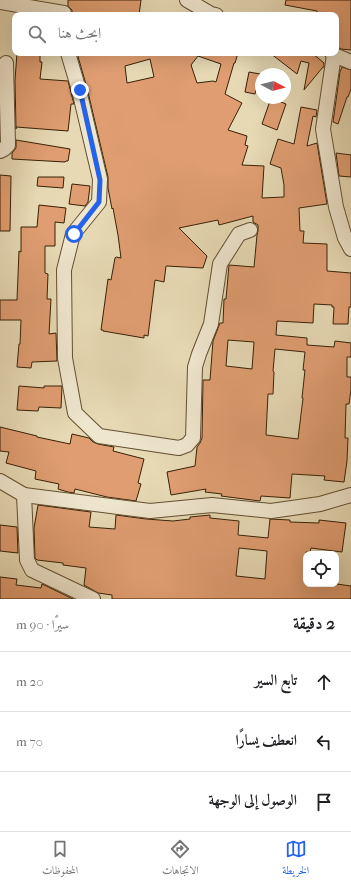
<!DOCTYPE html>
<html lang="ar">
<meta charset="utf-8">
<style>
:root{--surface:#fff;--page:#f6f6f6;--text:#202124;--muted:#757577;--line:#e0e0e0;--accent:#2563eb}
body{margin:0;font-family:"IM FELL French Canon",Amiri,serif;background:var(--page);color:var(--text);direction:rtl}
.controls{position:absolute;right:12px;bottom:12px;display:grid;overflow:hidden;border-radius:8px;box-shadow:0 4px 16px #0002}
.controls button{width:36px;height:36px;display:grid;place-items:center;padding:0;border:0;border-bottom:1px solid var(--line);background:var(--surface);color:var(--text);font:20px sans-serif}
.compass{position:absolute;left:255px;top:68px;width:36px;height:36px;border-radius:50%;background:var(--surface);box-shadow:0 4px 16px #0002;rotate:97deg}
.stop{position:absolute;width:12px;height:12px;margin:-9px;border:3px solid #2563eb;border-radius:50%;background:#fff}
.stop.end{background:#2563eb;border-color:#fff;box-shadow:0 1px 4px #0008}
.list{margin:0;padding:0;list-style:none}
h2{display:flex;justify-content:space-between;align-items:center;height:52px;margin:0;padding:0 16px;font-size:17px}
h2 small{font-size:13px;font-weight:400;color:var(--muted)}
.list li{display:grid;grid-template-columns:26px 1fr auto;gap:12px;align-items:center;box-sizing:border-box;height:60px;padding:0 16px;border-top:1px solid var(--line)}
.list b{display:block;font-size:15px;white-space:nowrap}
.list em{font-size:13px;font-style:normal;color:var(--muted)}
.icon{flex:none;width:22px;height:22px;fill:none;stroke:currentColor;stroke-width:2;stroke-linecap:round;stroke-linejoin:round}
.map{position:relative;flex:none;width:351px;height:599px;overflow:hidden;direction:ltr}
.search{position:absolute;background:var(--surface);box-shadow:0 4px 16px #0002;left:12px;right:12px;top:12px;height:44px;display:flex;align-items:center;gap:10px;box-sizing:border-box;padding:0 14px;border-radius:8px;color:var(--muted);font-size:15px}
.sheet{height:232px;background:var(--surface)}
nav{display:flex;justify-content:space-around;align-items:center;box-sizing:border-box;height:56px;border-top:1px solid var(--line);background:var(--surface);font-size:11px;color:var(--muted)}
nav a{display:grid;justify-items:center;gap:2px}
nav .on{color:var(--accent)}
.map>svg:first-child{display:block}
.building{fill:#df9d71;stroke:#382106;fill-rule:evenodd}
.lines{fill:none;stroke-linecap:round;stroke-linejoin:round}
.minor-casing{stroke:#644f32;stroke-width:16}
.minor{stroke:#efe6ce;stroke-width:14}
.route{stroke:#2563eb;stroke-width:5}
</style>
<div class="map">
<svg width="351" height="599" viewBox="0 0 351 599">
<rect width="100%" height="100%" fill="#e6d9b4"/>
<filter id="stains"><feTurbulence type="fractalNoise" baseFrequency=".005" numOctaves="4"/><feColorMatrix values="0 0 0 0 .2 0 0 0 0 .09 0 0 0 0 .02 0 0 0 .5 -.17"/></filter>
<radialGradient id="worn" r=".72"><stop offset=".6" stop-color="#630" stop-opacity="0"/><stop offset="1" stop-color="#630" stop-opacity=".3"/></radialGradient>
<!-- building -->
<g class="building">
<polygon points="68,0 141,0 139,15 72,15 72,10 68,6"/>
<polygon points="286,0 351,0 351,50 341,49 336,46 336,15 317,15 317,11 285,5"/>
<polygon points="17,53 40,53 40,62 42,62 40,79 68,81 74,104 71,104 68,131 16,127 16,129 15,80"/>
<path d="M77 53H238L235 63H234L225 94 242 103 228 130 247 136 245 145 248 146 242 165 264 166 262 198 284 197V185L281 168 270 164 278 139 294 144 301 107 317 110 316 117 313 116 307 146 317 143 327 204 299 208 300 231H304L303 243 327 244V271L351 273V307H349L348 324H333L334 307H332V305L314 304 313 323 277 321 276 335 307 338V345L334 347 335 341 351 343V357H347V377H351V389L349 404H346L345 438H348L347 461 344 482 324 480 325 476 292 474 290 498 261 496 260 501 221 496 222 494 205 492 206 489 171 495 167 472 195 466 197 447 200 443 202 438 203 380H210L213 341 220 323H223L224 299H226L229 265 254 267 257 235 258 231V225L253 222V216L219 225 218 220 179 228 207 256 203 268 166 266 164 282 155 280 148 336 144 335V338L103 331V330H101L108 279 111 280 115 258 116 257 121 258 118 235 113 208 112 209 108 188V177L87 88ZM198 56 221 64 216 82 213 81 197 83 191 65ZM150 59 154 77 127 83 125 66ZM228 340 254 342 252 369 226 366ZM275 349 305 352 303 370H305L302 398H303L298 439 266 435 268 394H273L274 372 273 371Z"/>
<polygon points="270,53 312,53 324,63 324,67 323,67 304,90 309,63 301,61 297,74"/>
<polygon points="342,67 351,70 351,89 348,97 347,97 338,124 333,122 340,72"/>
<polygon points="249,72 260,74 255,94 245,92"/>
<polygon points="271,98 286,104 277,130 262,124"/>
<polygon points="16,140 70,149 68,161 66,161 65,162 12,159 12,153 16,148"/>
<polygon points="336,153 351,155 351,177 339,176"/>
<polygon points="0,175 11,176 10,231 0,231"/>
<polygon points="38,177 64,177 63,188 37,186"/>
<polygon points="72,184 90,186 88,202 85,206 69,204"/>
<polygon points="39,205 66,208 64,223 55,222 55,246 45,246 45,273 48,274 47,299 51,299 49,334 56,333 57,361 32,362 31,368 17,367 19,344 20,344 21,320 0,320 0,300 17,300 19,251 21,252 21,227 37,227"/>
<polygon points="19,386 44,388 44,386 62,386 61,408 39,407 38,411 17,410"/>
<polygon points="0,427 37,436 37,437 70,444 72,434 89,438 93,442 98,444 114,447 113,451 144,459 138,483 141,484 136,501 107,497 75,489 74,493 68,492 58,489 59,484 35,479 36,471 6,463 9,452 0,451"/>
<path d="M38 505 91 512 89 527 115 529 116 515 146 519 173 521 190 519V517L210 515V518L239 521 238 535 268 538 270 519 290 520V522L319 523V520L346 523 342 552 311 548 310 552H306V584H337L351 586V599H112V595L98 593 84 585 86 568 63 565V563L37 560 35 558 34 528ZM239 548 267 551 265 579 236 576Z"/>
<polygon points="0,525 17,527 18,553 0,551"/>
<polygon points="0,577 17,579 16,585 41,588 42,584 73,599 0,599"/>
</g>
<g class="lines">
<!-- minor casing -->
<g class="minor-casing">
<g id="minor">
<polyline points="187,0 211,14 216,15"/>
<polyline points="0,2 64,13"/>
<polyline points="68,53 79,90 100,179 99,202 73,234 64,270 65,358 75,413 99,436 179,448 187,445 193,438 195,367 199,354 211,324 220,264 239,234 250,230"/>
<polyline points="332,53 334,55 323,129 336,207 345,238 351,249"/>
<polyline points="334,55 351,62"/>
<polyline points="0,151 4,149 8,145 6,63"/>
<polyline points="0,481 24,495 27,560 32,570 93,599"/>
<polyline points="24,495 150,511 212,505 271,511 320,504 351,495"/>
</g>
</g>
<!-- minor -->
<use href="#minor" class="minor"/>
</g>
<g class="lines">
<!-- route -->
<polyline class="route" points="74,234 99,202 100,180 80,90"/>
</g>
<rect width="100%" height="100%" filter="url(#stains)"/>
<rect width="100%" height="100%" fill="url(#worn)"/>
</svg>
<div class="controls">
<button><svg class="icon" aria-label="locate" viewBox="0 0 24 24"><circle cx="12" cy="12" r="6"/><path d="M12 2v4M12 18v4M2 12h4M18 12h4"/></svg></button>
</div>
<svg class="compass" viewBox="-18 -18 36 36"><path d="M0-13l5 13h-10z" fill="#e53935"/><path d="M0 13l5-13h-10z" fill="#757577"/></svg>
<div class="stop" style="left:74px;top:234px"></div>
<div class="stop end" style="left:80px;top:90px"></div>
<div class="search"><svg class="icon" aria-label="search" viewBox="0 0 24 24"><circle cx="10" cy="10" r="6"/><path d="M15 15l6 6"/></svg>ابحث هنا</div>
</div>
<section class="sheet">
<h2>2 دقيقة<small>سيرًا · 90 m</small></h2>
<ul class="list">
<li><svg class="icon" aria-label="ahead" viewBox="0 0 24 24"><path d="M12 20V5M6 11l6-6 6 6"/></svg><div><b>تابع السير</b></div><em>20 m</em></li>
<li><svg class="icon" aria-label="left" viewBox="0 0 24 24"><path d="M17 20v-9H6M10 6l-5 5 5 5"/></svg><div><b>انعطف يسارًا</b></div><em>70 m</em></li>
<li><svg class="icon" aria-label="arrive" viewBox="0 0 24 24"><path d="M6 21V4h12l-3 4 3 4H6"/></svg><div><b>الوصول إلى الوجهة</b></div></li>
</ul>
</section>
<nav>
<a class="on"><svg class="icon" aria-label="map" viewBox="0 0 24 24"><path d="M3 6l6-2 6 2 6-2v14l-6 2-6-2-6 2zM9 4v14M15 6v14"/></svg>الخريطة</a>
<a><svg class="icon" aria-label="directions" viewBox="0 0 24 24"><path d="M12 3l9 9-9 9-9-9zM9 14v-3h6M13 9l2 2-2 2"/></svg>الاتجاهات</a>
<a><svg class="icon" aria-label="saved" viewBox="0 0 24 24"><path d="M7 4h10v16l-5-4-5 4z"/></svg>المحفوظات</a>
</nav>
